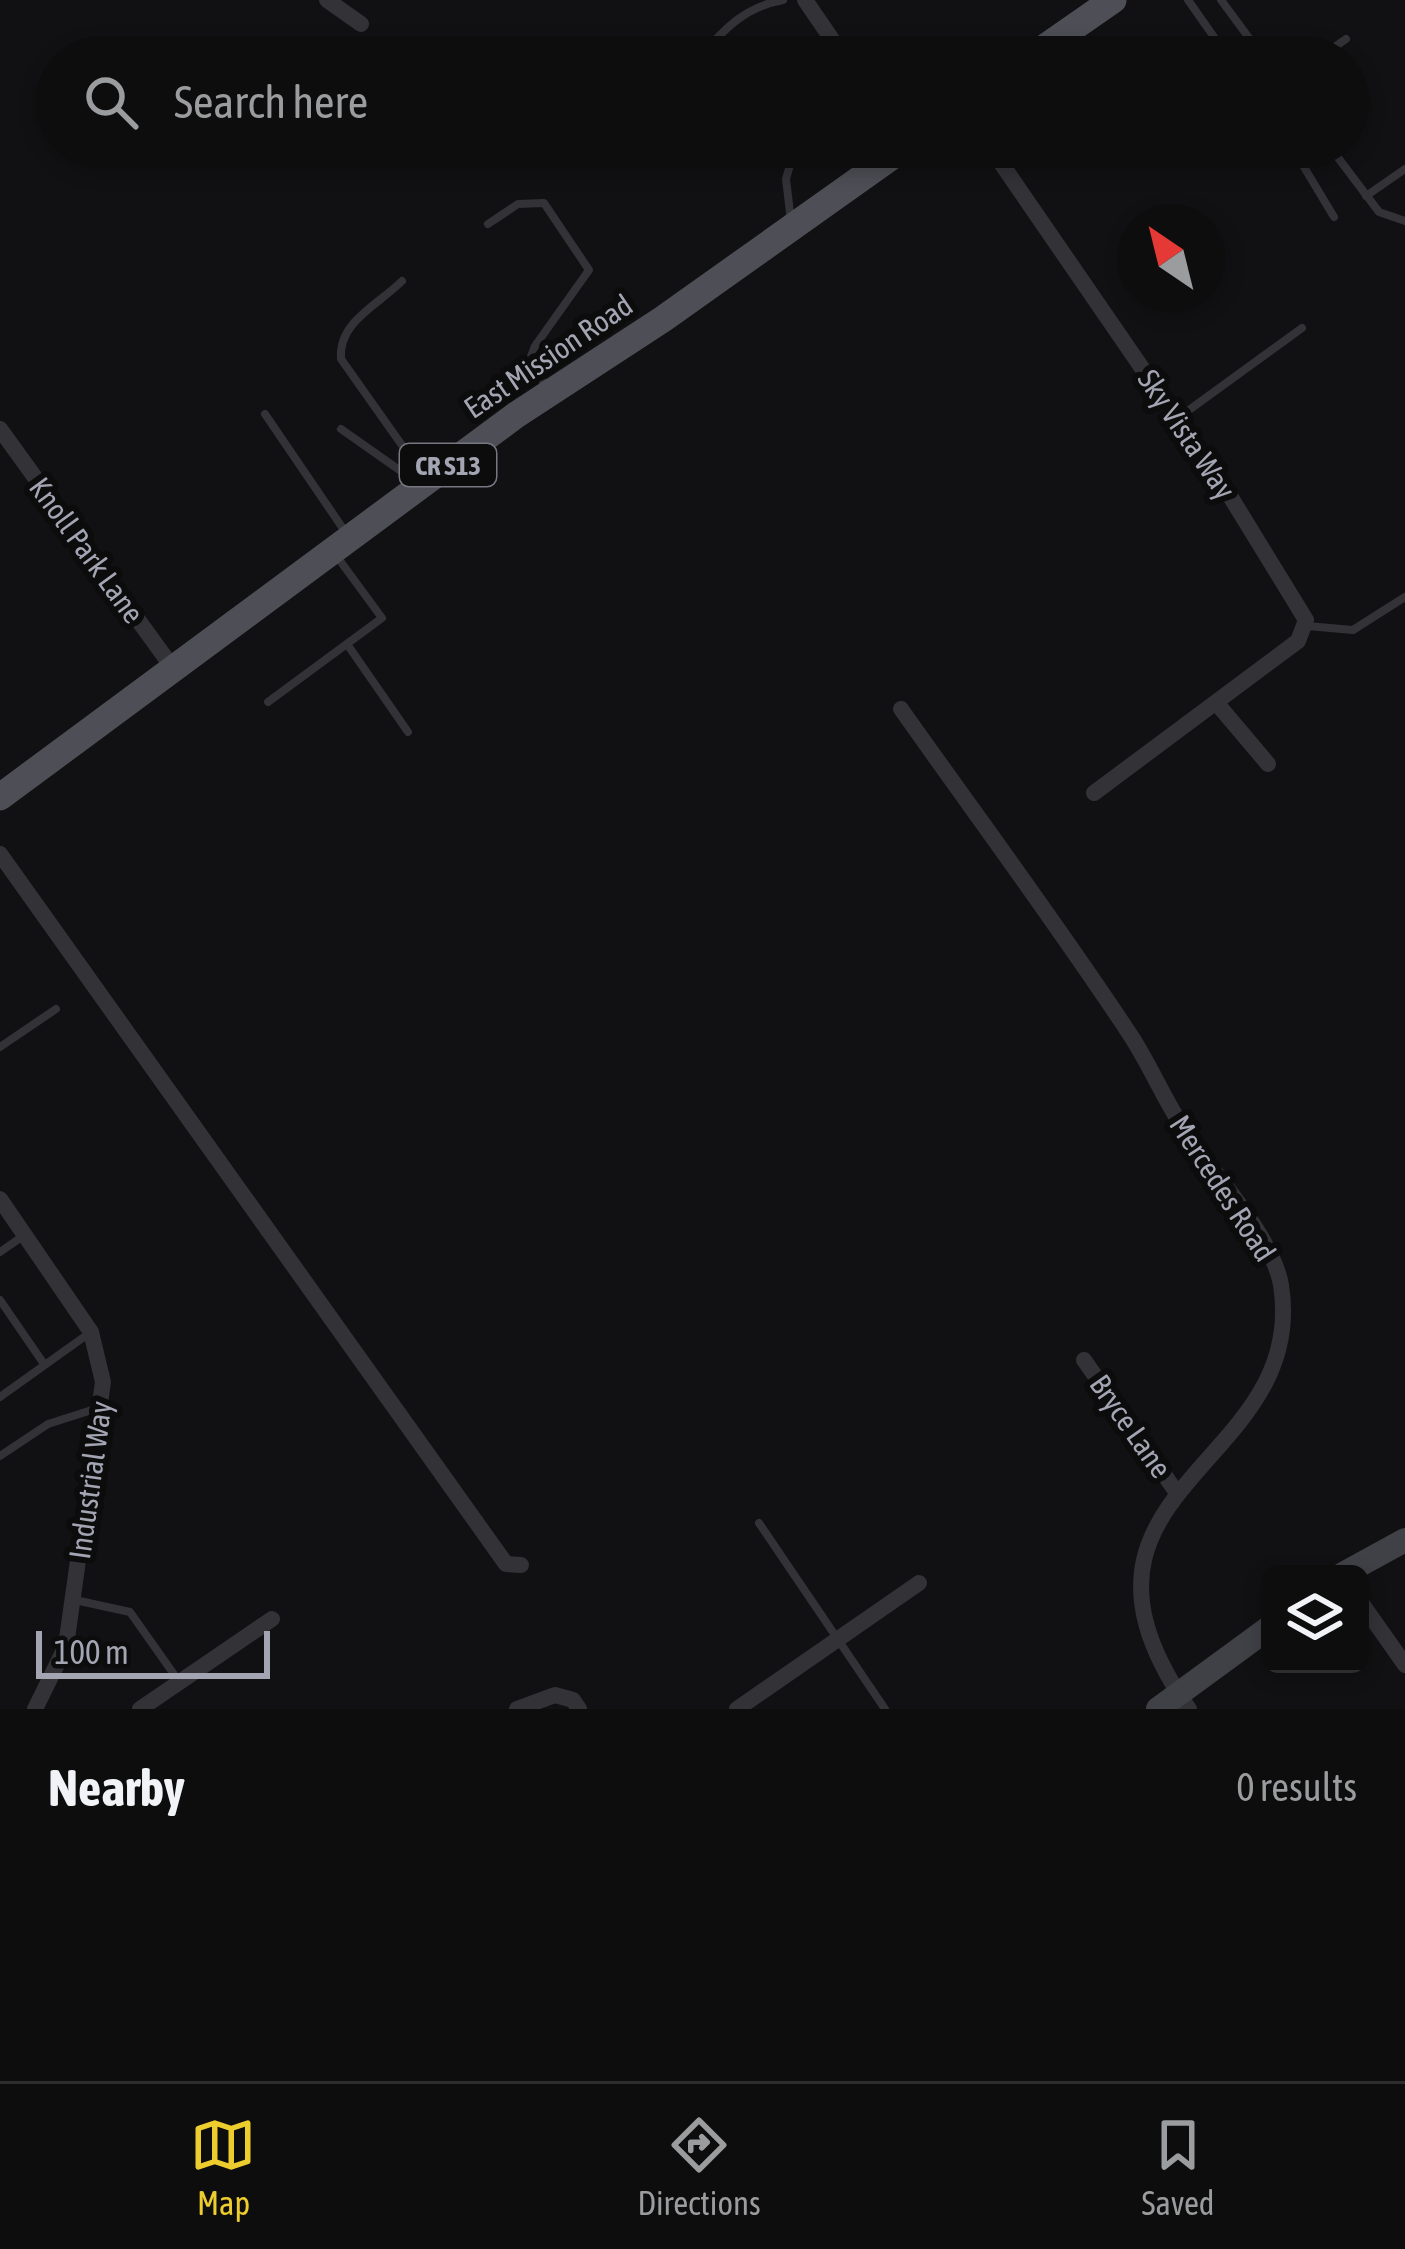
<!DOCTYPE html>
<style>
:root{--surface:#0d0d0e;--page:#1b1b1c;--text:#f1f3f6;--muted:#9a9c9e;--line:#2d2d2e;--accent:#edcc2e}
body{margin:0;font-family:"Asap Condensed",sans-serif;background:var(--page);color:var(--text)}
.controls{position:absolute;right:36px;bottom:36px;display:grid;overflow:hidden;border-radius:18px;box-shadow:0 6px 18px #0003}
.controls button{width:108px;height:108px;display:grid;place-items:center;padding:0;border:0;border-bottom:3px solid var(--line);background:var(--surface);color:var(--text);font:60px sans-serif}
.compass{position:absolute;left:1117px;top:204px;width:108px;height:108px;border-radius:50%;background:var(--surface);box-shadow:0 6px 18px #0003;rotate:325deg}
.scale{position:absolute;left:36px;bottom:30px;width:234px;box-sizing:border-box;padding-left:12px;border:6px solid #a3a5b3;border-top:0;font-size:33px;line-height:42px;white-space:nowrap;color:#a3a5b3;-webkit-text-stroke:9px #0c0c0d;paint-order:stroke}
.list{margin:0;padding:0;list-style:none}
h2{display:flex;justify-content:space-between;align-items:center;height:156px;margin:0;padding:0 48px;font-size:51px}
h2 small{font-size:39px;font-weight:400;color:var(--muted)}
.icon{flex:none;width:66px;height:66px;fill:none;stroke:currentColor;stroke-width:2;stroke-linecap:round;stroke-linejoin:round}
.map{position:relative;flex:none;width:1405px;height:1709px;overflow:hidden}
.search{position:absolute;background:var(--surface);box-shadow:0 6px 18px #0003;left:36px;right:36px;top:36px;height:132px;display:flex;align-items:center;gap:30px;box-sizing:border-box;padding:0 42px;border-radius:66px;color:var(--muted);font-size:45px}
.sheet{height:372px;background:var(--surface)}
nav{display:flex;justify-content:space-around;align-items:center;box-sizing:border-box;height:168px;border-top:3px solid var(--line);background:var(--surface);font-size:33px;color:var(--muted)}
nav a{display:grid;justify-items:center;gap:6px}
nav .on{color:var(--accent)}
.map>svg:first-child{display:block}
.lines{fill:none;stroke-linecap:round;stroke-linejoin:round}
.lane{stroke:#323237;stroke-width:8}
.street{stroke:#323237;stroke-width:16}
.secondary{stroke:#404147;stroke-width:24}
.primary{stroke:#4e4f56;stroke-width:27}
.labels{text-anchor:middle;dominant-baseline:central;stroke-width:12;stroke-linejoin:round;paint-order:stroke}
.shield{fill:#0c0c0d;stroke:#767781;stroke-width:3}
.shield-label{font-size:27px;font-weight:bold;fill:#a3a5b3}
.street-label{font-size:30px;fill:#a3a5b3;stroke:#0c0c0d}
</style>
<div class="map">
<svg width="1405" height="1709" viewBox="0 0 1405 1709">
<rect width="100%" height="100%" fill="#111113"/>
<g class="lines">
<!-- lane -->
<g class="lane">
<polyline points="1188,0 1228,57"/>
<polyline points="1221,0 1263,57"/>
<path d="M700 57C725 28 745 7 783 0"/>
<polyline points="1320,57 1346,39"/>
<polyline points="1292,147 1334,217"/>
<polyline points="1330,147 1379,212 1405,221"/>
<polyline points="1366,196 1405,169"/>
<polyline points="791,221 786,179 795,147"/>
<polyline points="488,224 518,204 544,203 589,270 535,346 530,359 545,386"/>
<path d="M402 281C378 305 338 322 341 359L423 475"/>
<polyline points="265,414 346,533"/>
<polyline points="1178,418 1302,328"/>
<polyline points="341,429 415,481"/>
<polyline points="1307,626 1353,630 1405,597"/>
<polyline points="347,644 408,732"/>
<polyline points="268,702 382,618 338,558"/>
<polyline points="0,1047 56,1009"/>
<polyline points="0,1252 23,1236"/>
<polyline points="0,1300 44,1364"/>
<polyline points="0,1397 91,1332"/>
<polyline points="0,1456 48,1424 98,1408"/>
<polyline points="759,1523 885,1709"/>
<polyline points="75,1600 130,1612 178,1680"/>
</g>
<!-- street -->
<g class="street">
<polyline points="327,0 361,24"/>
<polyline points="805,0 844,57"/>
<polyline points="990,147 1230,496 1306,620 1298,641 1094,793"/>
<polyline points="0,429 175,671"/>
<polyline points="1219,706 1268,764"/>
<path d="M901 709C978 818 1058 925 1131 1036 1151 1067 1165 1101 1185 1131 1212 1172 1273 1237 1281 1285 1310 1469 1033 1486 1189 1709"/>
<polyline points="0,854 506,1564 521,1565"/>
<polyline points="0,1199 91,1332 103,1382 66,1646 35,1709"/>
<polyline points="1084,1360 1177,1493"/>
<polyline points="1360,1601 1405,1665"/>
<polyline points="140,1709 272,1619"/>
<polyline points="517,1709 555,1695 573,1700 579,1709"/>
<polyline points="737,1709 919,1583"/>
</g>
<!-- secondary -->
<g class="secondary">
<polyline points="1343,1574 1405,1540"/>
<polyline points="1158,1709 1270,1627"/>
</g>
<!-- primary -->
<g class="primary">
<polyline points="1031,57 1113,0"/>
<polyline points="0,797 516,415 663,319 905,147"/>
</g>
</g>
<g class="labels">
<!-- shield labels -->
<rect class="shield" x="400" y="444" width="96" height="42" rx="9"/>
<g class="shield-label">
<text x="448" y="465">CR S13</text>
</g>
<!-- street labels -->
<g class="street-label">
<text transform="translate(548 356) rotate(-34)">East Mission Road</text>
<text transform="translate(1187 434) rotate(56)">Sky Vista Way</text>
<text transform="translate(87 550) rotate(54)">Knoll Park Lane</text>
<text transform="translate(1223 1188) rotate(57)">Mercedes Road</text>
<text transform="translate(1131 1426) rotate(55)">Bryce Lane</text>
<text transform="translate(90 1480) rotate(-82)">Industrial Way</text>
</g>
</g>
</svg>
<div class="controls">
<button><svg class="icon" aria-label="layers" viewBox="0 0 24 24"><path d="M12 4l9 5-9 5-9-5zM3 14l9 5 9-5"/></svg></button>
</div>
<svg class="compass" viewBox="-18 -18 36 36"><path d="M0-13l5 13h-10z" fill="#e53935"/><path d="M0 13l5-13h-10z" fill="#9a9c9e"/></svg>
<div class="scale">100 m</div>
<div class="search"><svg class="icon" aria-label="search" viewBox="0 0 24 24"><circle cx="10" cy="10" r="6"/><path d="M15 15l6 6"/></svg>Search here</div>
</div>
<section class="sheet">
<h2>Nearby<small>0 results</small></h2>
<ul class="list">
</ul>
</section>
<nav>
<a class="on"><svg class="icon" aria-label="map" viewBox="0 0 24 24"><path d="M3 6l6-2 6 2 6-2v14l-6 2-6-2-6 2zM9 4v14M15 6v14"/></svg>Map</a>
<a><svg class="icon" aria-label="directions" viewBox="0 0 24 24"><path d="M12 3l9 9-9 9-9-9zM9 14v-3h6M13 9l2 2-2 2"/></svg>Directions</a>
<a><svg class="icon" aria-label="saved" viewBox="0 0 24 24"><path d="M7 4h10v16l-5-4-5 4z"/></svg>Saved</a>
</nav>
